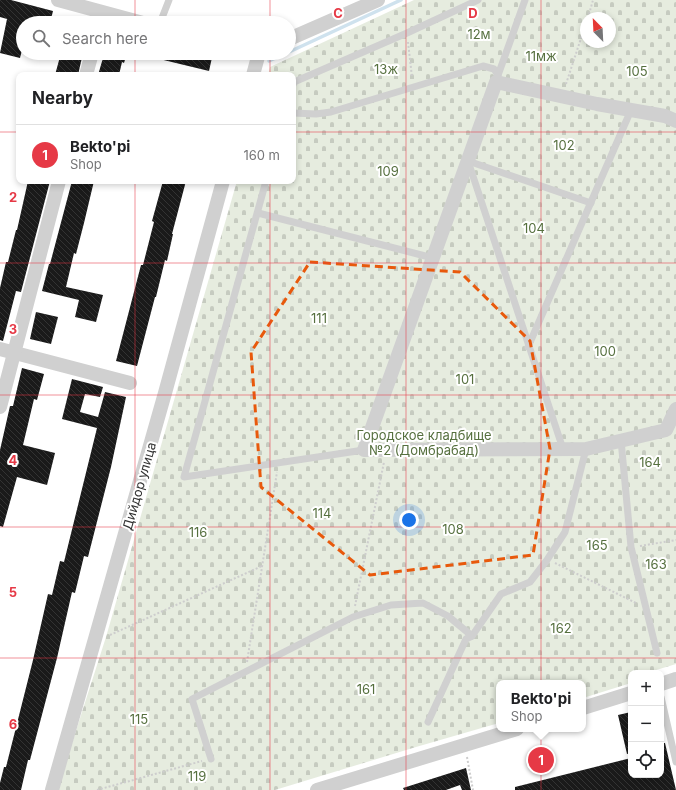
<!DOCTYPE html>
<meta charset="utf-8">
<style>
:root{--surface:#fff;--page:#f6f6f6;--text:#202124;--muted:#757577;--line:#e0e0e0;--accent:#e63946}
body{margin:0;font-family:Inter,sans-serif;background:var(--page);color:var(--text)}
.controls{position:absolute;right:12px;bottom:12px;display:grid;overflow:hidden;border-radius:8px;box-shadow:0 2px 6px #0003}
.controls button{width:36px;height:36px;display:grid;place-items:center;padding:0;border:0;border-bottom:1px solid var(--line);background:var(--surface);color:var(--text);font:20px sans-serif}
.compass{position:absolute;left:580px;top:12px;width:36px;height:36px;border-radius:50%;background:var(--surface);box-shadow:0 2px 6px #0003;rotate:336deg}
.you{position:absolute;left:409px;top:520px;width:14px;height:14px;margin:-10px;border:3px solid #fff;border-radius:50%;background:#1a73e8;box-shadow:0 0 0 6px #1a73e833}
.badge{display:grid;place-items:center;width:26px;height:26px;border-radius:50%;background:var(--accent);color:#fff;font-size:13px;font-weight:700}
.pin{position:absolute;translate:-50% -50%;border:2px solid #fff;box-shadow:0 1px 4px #0006}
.popup{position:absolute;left:496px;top:680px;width:90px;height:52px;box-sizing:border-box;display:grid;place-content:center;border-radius:8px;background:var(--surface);filter:drop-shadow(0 1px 3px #0005);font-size:13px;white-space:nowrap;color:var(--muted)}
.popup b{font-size:15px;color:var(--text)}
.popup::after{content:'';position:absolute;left:50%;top:100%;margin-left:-8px;border:8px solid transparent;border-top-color:var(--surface)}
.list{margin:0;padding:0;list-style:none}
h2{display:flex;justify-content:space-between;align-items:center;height:52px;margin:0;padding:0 16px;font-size:17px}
h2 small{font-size:13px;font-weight:400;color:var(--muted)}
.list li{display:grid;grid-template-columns:26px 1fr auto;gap:12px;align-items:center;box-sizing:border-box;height:60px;padding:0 16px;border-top:1px solid var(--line)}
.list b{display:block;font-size:15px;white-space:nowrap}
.list p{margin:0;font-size:13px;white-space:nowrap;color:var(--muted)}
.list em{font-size:13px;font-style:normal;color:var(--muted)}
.icon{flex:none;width:22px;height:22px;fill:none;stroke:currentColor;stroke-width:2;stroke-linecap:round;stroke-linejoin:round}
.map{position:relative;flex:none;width:676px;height:790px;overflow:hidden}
.search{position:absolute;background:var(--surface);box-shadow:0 2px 6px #0003;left:16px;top:16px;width:280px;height:44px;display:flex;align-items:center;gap:10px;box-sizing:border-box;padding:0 14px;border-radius:22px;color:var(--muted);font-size:15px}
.panel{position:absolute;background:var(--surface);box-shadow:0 2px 6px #0003;left:16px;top:72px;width:280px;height:112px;border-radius:8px}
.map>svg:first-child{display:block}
.cemetery{fill:url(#cemetery-stones);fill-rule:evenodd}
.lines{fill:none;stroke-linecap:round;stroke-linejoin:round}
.stream{stroke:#cfe2ee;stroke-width:3.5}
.building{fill:url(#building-back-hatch)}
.path{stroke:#cdcdcd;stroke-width:2;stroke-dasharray:2 2;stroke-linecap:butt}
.service{stroke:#d0d0d0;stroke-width:7}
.minor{stroke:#d0d0d0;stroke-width:14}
.marked{fill:none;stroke:#e8590c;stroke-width:3;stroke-dasharray:8 5;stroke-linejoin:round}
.grid{fill:none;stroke:#e63946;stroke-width:1;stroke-opacity:0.55}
.labels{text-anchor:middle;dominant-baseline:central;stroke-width:4;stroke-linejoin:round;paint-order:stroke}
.park-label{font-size:13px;fill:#56703f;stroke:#fff}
.street-label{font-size:13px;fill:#333;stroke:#fff}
.grid-label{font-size:13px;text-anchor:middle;font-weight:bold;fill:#e63946;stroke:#fff;stroke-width:4;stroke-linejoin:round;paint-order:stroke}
</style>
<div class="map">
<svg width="676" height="790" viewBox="0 0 676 790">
<defs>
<pattern id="cemetery-stones" width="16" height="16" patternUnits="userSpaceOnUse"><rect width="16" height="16" fill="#e6ecdf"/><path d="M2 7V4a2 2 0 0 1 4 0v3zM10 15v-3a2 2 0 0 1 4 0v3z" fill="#c6cbc0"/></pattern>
<pattern id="building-back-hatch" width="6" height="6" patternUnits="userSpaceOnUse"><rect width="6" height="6" fill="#1a1a1a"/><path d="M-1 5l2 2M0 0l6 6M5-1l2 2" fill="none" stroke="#333"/></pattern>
</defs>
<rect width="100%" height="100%" fill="#fff"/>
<!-- cemetery -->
<path class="cemetery" d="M414 0H676V664L653 671 652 673H631V683L583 698V683H499V723L416 747 275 790H57L106 637 237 181H293V75H268L270 67ZM586 18H610V42H586Z"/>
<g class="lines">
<!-- stream -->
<g class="stream">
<polyline points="289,52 401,0"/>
<polyline points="269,61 286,53"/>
</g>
</g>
<!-- building -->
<g class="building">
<polygon points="0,0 11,0 53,11 50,23 23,23 23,46 20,58 0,53 7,19 0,17"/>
<polygon points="61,53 83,53 78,75 55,75"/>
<polygon points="100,53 127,53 124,63 122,62 119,75 98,75 103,58 100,57"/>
<polygon points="148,53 213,53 209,71 147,56"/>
<polygon points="28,181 50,181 21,292 16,291 3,341 0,340 0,288 6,262 8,262 16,230 17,230"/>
<polygon points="72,181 94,181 84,223 76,254 74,253 66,287 103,295 96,322 75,317 79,300 42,291 49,264 50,264"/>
<polygon points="163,181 186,181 172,234 173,234 167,261 165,260 156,297 155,297 137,366 116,361 141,265 143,265 154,222 152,221"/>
<polygon points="36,312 58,317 51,344 30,339"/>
<polygon points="22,368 44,374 37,400 34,399 23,445 55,453 47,485 17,477 3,527 0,526 0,450 10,406 13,406"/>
<polygon points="72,379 103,387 100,397 85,394 80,412 98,417 105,392 126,397 111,467 88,557 84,556 75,593 72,592 57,658 30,760 28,760 21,790 0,790 0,783 4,767 6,767 33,660 48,594 52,595 60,561 64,562 97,428 62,419"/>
<polygon points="631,712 631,754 627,754 618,715"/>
<polygon points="661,743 665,743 676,790 515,790 515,787 631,758 631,775 661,775"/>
<polygon points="466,768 471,790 462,790 460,785 446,790 404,790 403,788"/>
</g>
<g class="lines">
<!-- path -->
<g class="path">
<polyline points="588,18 593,0"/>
<polyline points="408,42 412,77"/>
<polyline points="566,84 586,23"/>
<polyline points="640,546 676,540"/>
<polyline points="555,563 636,603"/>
<polyline points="355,606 384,462"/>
<polyline points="110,635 262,566"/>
<polyline points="247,662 277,472"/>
<polyline points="467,757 473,790"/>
<polyline points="97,790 202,761"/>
</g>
<!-- service -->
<g class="service">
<polyline points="160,23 169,0"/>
<polyline points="497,78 525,0"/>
<polyline points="293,85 294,82 407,33 478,0"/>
<polyline points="293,113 316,114 331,112 483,66 494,69 498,75"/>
<polyline points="468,161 591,203"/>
<polyline points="469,164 563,449"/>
<polyline points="266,181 184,477 364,450"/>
<polyline points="258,213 433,258"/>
<polyline points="528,347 631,110"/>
<polyline points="621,440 631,547 657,653"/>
<polyline points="661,697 676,762"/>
<polyline points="428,722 466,639 472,636 501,594 530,582 547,560 565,532 586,449"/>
<polyline points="211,759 192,699 353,617 391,605 423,603 448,616 472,636"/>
</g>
<!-- minor -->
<g class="minor">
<polyline points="58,0 143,23"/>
<polyline points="289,39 378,0"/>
<polyline points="86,75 92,53"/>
<polyline points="253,75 259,53"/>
<polyline points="676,121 665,116 597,104 496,82 364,450 586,449 666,430 676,409"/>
<polyline points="0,349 130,383"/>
<polyline points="0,407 59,181"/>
<polyline points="661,684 676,679"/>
<polyline points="583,708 631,693"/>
<polyline points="52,790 165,393 223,181"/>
<polyline points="317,790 517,729"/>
</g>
</g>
<!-- marked area -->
<path class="marked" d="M310 262 460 272 530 341 550 449 533 555 370 575 261 487 251 352Z"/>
<!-- grid -->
<path class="grid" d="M135 0V23M270 0V23M406 0V790M541 0V790M135 53V75M270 53V75M0 132H19M293 132H676M135 181V790M270 181V790M0 263H676M0 395H676M0 527H676M0 658H676"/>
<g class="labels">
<!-- park labels -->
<g class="park-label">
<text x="479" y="34">12м</text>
<text x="541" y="56">11мж</text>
<text x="386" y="69">13ж</text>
<text x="637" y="71">105</text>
<text x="564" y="145">102</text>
<text x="388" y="171">109</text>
<text x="534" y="228">104</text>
<text x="319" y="318">111</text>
<text x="605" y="351">100</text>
<text x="465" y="379">101</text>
<text x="424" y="435">Городское кладбище<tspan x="424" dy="15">№2 (Домбрабад)</tspan></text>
<text x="650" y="462">164</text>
<text x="322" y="513">114</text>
<text x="453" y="529">108</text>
<text x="198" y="532">116</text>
<text x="597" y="545">165</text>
<text x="656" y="564">163</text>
<text x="561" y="628">162</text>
<text x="366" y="689">161</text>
<text x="139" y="719">115</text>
<text x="197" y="776">119</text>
</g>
<!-- street labels -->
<g class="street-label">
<text transform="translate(139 486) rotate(-74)">Дийдор улица</text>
</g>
</g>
<g class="grid-label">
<text x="338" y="18">C</text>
<text x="473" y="18">D</text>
<text x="13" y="202">2</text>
<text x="13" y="334">3</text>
<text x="13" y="465">4</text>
<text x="13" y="597">5</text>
<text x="13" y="729">6</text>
</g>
</svg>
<div class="controls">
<button>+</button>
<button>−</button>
<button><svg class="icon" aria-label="locate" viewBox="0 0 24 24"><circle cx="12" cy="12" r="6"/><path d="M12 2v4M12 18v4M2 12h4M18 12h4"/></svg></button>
</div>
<svg class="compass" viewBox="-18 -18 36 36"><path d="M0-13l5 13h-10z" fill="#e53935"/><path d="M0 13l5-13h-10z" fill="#757577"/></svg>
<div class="you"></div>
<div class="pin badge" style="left:541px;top:760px">1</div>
<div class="popup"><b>Bekto'pi</b>Shop</div>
<div class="search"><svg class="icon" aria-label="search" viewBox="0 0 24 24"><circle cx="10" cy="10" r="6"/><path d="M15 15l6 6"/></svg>Search here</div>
<section class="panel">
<h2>Nearby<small></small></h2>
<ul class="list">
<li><span class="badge">1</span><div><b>Bekto'pi</b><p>Shop</p></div><em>160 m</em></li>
</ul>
</section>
</div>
